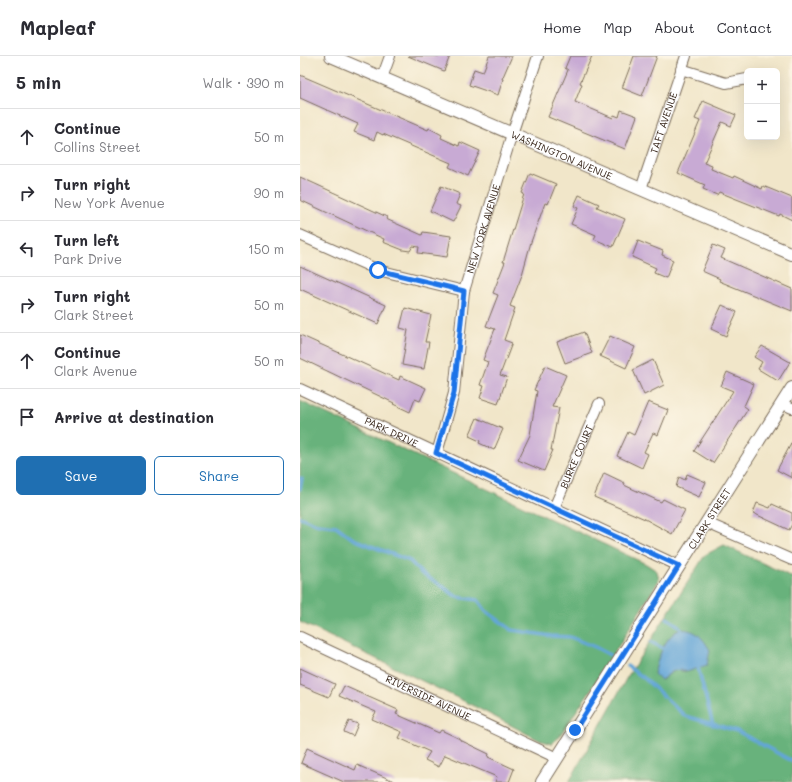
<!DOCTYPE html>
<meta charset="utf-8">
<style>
:root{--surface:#fff;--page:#f2f2f3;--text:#2b2b33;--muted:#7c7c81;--line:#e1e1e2;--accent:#1f6fb2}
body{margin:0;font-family:Mali,sans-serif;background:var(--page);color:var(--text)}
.controls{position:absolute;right:12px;top:12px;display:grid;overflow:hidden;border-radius:6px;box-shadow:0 4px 16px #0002}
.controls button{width:36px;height:36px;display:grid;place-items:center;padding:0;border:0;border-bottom:1px solid var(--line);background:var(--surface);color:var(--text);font:20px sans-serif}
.stop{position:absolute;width:12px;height:12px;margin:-9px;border:3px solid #1a73e8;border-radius:50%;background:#fff}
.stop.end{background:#1a73e8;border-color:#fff;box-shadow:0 1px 4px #0008}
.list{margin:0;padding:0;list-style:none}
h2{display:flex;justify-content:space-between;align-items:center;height:52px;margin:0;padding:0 16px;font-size:17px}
h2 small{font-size:13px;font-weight:400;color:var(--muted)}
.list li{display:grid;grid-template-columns:26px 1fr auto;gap:12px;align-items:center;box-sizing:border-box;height:56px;padding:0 16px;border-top:1px solid var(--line)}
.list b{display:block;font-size:15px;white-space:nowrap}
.list p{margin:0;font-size:13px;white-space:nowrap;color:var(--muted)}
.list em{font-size:13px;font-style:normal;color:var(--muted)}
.actions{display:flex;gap:8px;padding:12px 16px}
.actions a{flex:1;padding:9px 0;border:1px solid var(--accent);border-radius:6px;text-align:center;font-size:14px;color:var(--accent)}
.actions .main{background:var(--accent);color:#fff}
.icon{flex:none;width:22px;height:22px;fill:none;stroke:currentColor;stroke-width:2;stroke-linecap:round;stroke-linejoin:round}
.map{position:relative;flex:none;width:492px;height:726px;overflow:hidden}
header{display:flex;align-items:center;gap:24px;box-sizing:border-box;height:56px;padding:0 20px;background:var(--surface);border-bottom:1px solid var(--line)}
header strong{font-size:19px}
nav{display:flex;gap:22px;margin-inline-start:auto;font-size:14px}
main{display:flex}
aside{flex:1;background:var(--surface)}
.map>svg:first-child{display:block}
.forest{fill:#67b27b;stroke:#516e4c;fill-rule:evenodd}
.water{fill:#64a6d8;stroke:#50687b}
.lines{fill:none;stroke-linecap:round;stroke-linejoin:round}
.stream{stroke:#64a6d8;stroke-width:3.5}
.building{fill:#c8aad4}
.minor-casing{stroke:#7b6c5a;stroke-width:12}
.tertiary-casing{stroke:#7b6c5a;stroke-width:14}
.minor{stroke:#fff;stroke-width:10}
.tertiary{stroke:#fff;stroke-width:12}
.route{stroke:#1a73e8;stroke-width:5}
.labels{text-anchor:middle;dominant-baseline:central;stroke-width:3;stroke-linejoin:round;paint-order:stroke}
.street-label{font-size:10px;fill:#3b2a1e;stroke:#fcf5e5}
</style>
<header>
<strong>Mapleaf</strong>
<nav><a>Home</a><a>Map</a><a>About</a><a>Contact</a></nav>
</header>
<main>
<aside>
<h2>5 min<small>Walk · 390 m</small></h2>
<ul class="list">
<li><svg class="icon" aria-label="ahead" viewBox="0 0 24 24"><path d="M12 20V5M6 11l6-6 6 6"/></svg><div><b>Continue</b><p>Collins Street</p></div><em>50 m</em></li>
<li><svg class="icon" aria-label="right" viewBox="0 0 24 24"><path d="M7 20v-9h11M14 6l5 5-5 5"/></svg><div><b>Turn right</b><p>New York Avenue</p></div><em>90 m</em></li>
<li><svg class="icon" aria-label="left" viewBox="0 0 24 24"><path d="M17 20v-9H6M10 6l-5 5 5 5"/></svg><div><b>Turn left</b><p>Park Drive</p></div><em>150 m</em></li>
<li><svg class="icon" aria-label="right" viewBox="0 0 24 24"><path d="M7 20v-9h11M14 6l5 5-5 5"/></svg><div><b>Turn right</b><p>Clark Street</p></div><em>50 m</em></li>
<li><svg class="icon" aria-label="ahead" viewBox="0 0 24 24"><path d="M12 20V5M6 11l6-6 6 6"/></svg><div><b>Continue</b><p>Clark Avenue</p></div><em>50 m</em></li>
<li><svg class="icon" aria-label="arrive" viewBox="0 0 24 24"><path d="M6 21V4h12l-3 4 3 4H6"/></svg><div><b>Arrive at destination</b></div></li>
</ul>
<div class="actions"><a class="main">Save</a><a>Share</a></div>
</aside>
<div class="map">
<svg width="492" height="726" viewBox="0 0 492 726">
<rect width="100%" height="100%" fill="#fcf5e5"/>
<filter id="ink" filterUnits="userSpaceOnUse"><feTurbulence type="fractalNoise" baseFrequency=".025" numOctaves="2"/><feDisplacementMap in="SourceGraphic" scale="8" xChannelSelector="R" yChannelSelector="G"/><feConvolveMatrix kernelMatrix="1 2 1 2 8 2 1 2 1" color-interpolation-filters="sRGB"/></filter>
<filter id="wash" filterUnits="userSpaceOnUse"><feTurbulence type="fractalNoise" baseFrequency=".012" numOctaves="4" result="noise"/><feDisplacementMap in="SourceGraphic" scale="16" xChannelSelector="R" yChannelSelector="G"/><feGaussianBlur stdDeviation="0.9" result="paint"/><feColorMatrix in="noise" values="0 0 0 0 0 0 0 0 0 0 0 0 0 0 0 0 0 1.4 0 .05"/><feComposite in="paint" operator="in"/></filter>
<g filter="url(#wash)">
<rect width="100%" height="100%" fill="#f1e6c9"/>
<!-- forest -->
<g class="forest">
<polygon points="0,345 346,508 357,515 359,524 302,617 261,678 252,688 239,684 170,648 0,566"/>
<path d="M424 489 492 521V726H269L326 623 405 499ZM381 573 387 616C373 612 372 616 362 624L354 618C358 602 365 579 381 573Z"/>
</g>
<!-- water -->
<path class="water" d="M381 573C397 574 402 581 410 594L407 609 387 616 380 614 373 615 361 624 354 618C358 602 365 579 381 573Z"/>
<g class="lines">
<!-- stream -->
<g class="stream">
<polyline points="0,422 2,423 0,433"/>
<polyline points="0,461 17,468 36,470 53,483 110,505 121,517 142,530 157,541 178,544 186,555 212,574 251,580 270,581 295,591 310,599"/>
<polyline points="367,562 379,570 383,577"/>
<polyline points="351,586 364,593 367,593"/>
<polyline points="397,608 413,669"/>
<polyline points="327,610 344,622 385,660 437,675 492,705"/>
</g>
</g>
<g id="blocks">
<!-- building -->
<g class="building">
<polygon points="108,0 150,0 144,15"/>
<polygon points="189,0 212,0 202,23 203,23 198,39 169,29 174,13 183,16"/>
<polygon points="270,0 292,0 280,27 282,28 275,46 313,62 314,59 319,61 321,54 337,60 325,93 248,61 268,14 265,12"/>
<polygon points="334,0 357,0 342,40 322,32"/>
<polygon points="0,19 128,74 129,72 142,79 141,82 159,90 160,86 180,95 168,120 149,111 151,107 83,78 83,79 77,76 74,84 54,76 58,68 0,42"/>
<polygon points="403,45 436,59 431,70 422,66 404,107 412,110 411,113 433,122 434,120 462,133 463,130 492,142 492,164 480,158 479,160 419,136 417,139 403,133 405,129 378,117 400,65 395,63"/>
<polygon points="230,117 256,128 248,148 245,147 231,186 222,219 210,250 215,252 204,284 212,287 200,319 207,321 198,348 180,342 184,330 180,329 188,306 183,304 195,273 186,270 198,239 193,237 205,206 203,206 224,138 222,137"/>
<polygon points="0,121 87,161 86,163 122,179 123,176 151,180 147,201 118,197 119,191 113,190 110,195 103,194 83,186 84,183 0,144"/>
<polygon points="141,130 160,138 156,148 161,150 153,166 130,155"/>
<polygon points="279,139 299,148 297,151 325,163 313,191 294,183 296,179 271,168 278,152 274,150"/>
<polygon points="338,185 363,195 362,199 373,204 366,222 354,217 356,212 332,201"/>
<polygon points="413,189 425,194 421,202 492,233 492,255 419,225 420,223 402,215"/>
<polygon points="0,210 86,249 78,268 0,233"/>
<polygon points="422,249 437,256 426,280 411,273"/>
<polygon points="105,252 131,259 125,286 129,286 124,313 102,309 108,274 100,272"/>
<polygon points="284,276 292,297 265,307 257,286"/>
<polygon points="0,279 99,324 100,320 126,332 120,345 115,343 110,356 93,348 94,347 0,302"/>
<polygon points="310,280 335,291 326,312 300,300"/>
<polygon points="462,290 490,306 478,325 458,313 462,306 454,301"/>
<polygon points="353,304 364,329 344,339 333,314"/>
<polygon points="245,310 266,319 252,351 259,352 251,394 253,394 244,415 218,404 230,379 237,335 234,334"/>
<polygon points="427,316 454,328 444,350 448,353 413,407 394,395 433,335 421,330"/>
<polygon points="348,346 368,354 358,379 353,377 344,396 348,398 342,412 317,400 328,376 334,379"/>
<polygon points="177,362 203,373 194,394 179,387 180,385 169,380"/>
<polygon points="492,386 492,422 477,414"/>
<polygon points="304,417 325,427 324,429 361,446 363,443 385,454 372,478 345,463 294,441"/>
<polygon points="387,418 406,426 399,441 376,431 379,421 385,424"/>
<polygon points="457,447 470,452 472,448 492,457 492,468 489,474 453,457"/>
<polygon points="0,612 35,628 29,641 0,629"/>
<polygon points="44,630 98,654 96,658 139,677 141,674 160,683 160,684 189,698 188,701 214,713 209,726 195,726 197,721 145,699 139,711 125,704 130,696 99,682 102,676 72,663 76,656 39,640"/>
<polygon points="49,665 58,668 53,680 44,676"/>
<polygon points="7,692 55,714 57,709 96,726 44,726 1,707"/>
</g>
</g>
</g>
<g filter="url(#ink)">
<use href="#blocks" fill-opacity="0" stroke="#7b6c5a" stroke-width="1"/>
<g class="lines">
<!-- minor casing -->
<g class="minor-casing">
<g id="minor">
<polyline points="381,13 426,27 447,23"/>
<polyline points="82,22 90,0"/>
<path id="s1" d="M341 133 386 0"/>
<polyline points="0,179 78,214 164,235"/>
<path id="s2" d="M0 333 379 510"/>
<polyline points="483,348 492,352"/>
<path id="s3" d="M137 397 154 337 164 235 212 78 238 0"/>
<path id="s4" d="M254 452 299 348"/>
<polyline points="407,467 492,504"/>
<path id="s5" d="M0 581 257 702"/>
</g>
</g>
<!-- tertiary casing -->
<g class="tertiary-casing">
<g id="tertiary">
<path id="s6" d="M31 0 492 198"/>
<path id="s7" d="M242 726 492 332"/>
</g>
</g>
<!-- minor -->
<use href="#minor" class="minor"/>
<!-- tertiary -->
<use href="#tertiary" class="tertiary"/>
</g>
</g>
<g class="lines" filter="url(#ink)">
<!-- route -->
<polyline class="route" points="78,214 164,235 154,337 136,397 379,510 275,674"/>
</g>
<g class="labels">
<!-- street labels -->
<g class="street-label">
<text stroke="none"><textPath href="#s1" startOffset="70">TAFT AVENUE</textPath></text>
<text stroke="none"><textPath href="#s6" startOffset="251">WASHINGTON AVENUE</textPath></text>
<text stroke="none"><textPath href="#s3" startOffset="230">NEW YORK AVENUE</textPath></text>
<text stroke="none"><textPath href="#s2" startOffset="101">PARK DRIVE</textPath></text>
<text stroke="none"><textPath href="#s4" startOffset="56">BURKE COURT</textPath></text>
<text stroke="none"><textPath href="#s7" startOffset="312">CLARK STREET</textPath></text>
<text stroke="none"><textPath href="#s5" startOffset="142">RIVERSIDE AVENUE</textPath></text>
</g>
</g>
</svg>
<div class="controls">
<button>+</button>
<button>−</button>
</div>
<div class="stop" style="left:78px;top:214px"></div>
<div class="stop end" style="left:275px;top:674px"></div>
</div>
</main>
